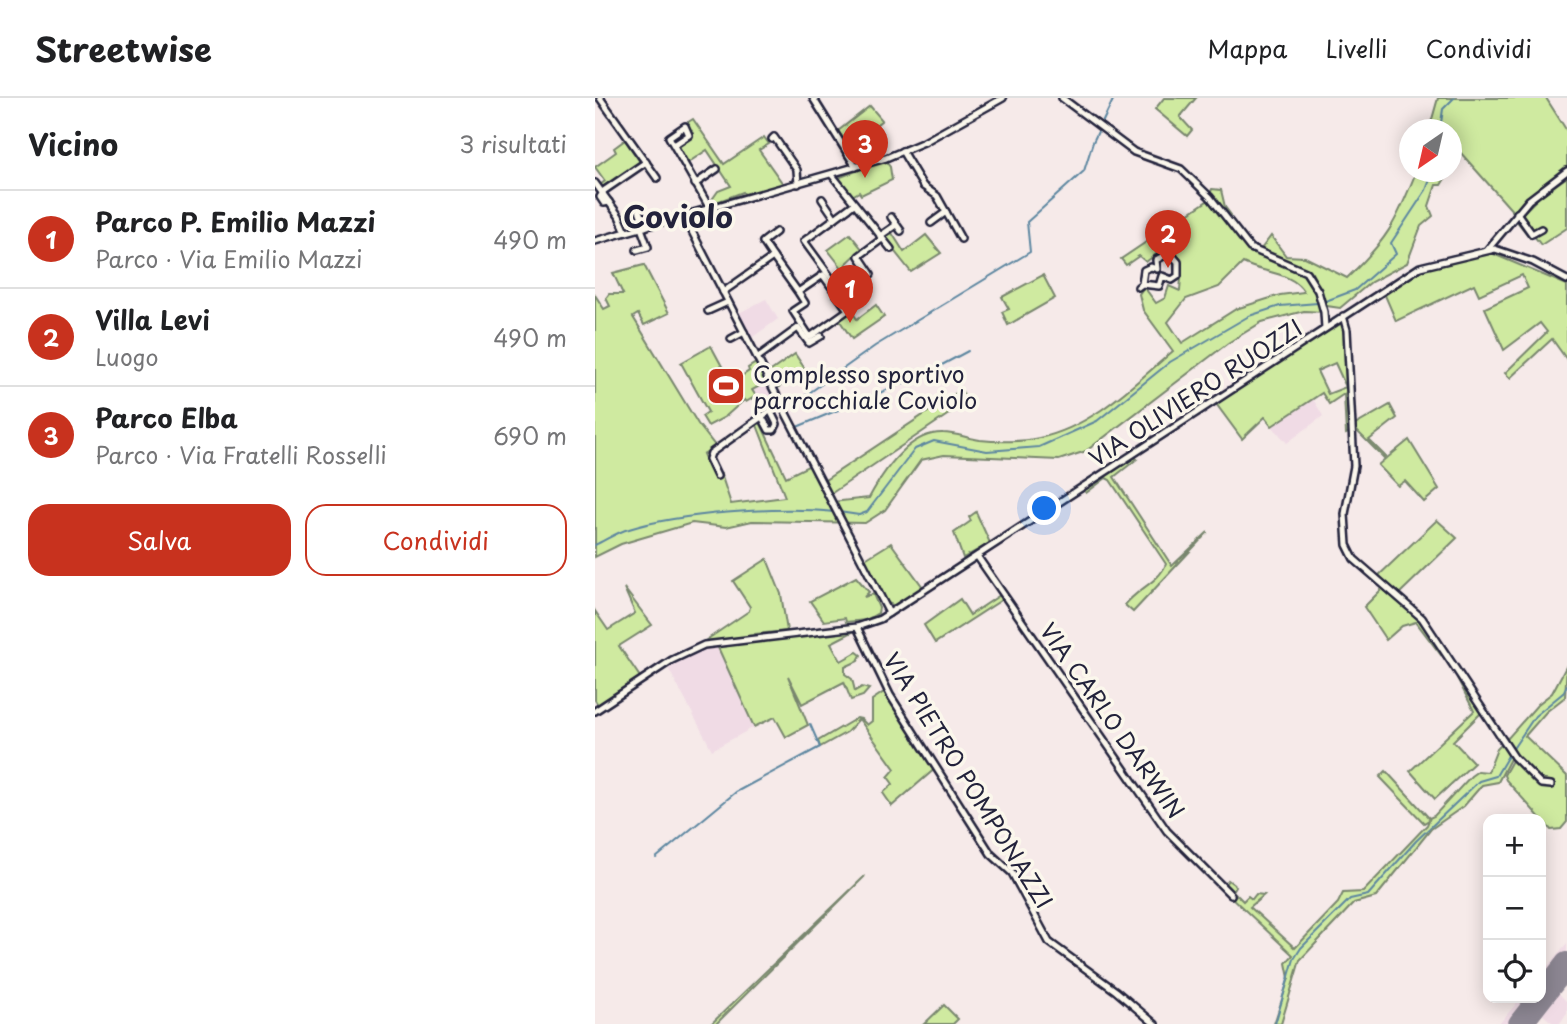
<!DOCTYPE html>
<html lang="it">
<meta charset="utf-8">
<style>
:root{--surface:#fff;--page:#f2f2f2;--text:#202124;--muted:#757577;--line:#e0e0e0;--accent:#c8321e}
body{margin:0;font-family:"Playpen Sans",sans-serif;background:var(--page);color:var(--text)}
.controls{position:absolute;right:21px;bottom:21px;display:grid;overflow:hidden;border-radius:14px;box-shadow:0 4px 18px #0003}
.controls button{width:63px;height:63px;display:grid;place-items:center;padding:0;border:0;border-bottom:2px solid var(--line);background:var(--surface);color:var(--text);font:35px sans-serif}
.compass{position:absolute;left:804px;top:21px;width:63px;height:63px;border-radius:50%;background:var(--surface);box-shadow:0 4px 18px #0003;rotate:214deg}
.you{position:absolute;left:450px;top:411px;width:24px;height:24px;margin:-18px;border:5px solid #fff;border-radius:50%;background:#1a73e8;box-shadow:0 0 0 10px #1a73e833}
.badge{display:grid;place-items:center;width:46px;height:46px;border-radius:50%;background:var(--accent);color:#fff;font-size:23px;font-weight:700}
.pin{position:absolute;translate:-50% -58px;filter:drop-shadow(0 2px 4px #0008)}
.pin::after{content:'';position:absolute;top:37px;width:24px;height:21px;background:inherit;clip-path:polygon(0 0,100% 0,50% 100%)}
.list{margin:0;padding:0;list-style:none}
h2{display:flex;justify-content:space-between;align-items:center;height:91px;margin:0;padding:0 28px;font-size:30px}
h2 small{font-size:23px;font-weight:400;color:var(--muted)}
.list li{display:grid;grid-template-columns:46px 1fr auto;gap:21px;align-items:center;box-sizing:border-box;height:98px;padding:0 28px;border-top:2px solid var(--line)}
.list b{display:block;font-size:26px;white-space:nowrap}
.list p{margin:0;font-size:23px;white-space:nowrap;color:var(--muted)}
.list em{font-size:23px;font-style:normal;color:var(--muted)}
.actions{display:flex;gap:14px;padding:21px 28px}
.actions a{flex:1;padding:16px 0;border:2px solid var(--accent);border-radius:21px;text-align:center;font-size:24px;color:var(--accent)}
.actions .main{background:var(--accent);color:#fff}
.icon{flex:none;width:38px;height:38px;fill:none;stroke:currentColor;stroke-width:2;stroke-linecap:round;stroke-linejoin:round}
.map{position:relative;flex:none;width:972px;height:926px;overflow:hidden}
header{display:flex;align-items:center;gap:42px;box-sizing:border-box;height:98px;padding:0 35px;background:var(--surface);border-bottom:2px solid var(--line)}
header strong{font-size:33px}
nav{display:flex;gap:38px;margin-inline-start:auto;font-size:24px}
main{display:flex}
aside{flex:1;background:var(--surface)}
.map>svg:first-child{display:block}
.built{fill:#f0dbe5}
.green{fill:#cfeaa0;stroke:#78866e;stroke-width:2;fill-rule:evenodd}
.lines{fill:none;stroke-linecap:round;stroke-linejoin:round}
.stream{stroke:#5c86a0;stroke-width:2}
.runway{stroke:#8c8692;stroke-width:24}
.minor-casing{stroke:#22223b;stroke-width:10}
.minor{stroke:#fbf7ec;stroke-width:5}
.labels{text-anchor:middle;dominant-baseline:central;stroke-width:7;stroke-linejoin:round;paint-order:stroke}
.poi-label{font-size:23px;fill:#22223b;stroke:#fbf7ec;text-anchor:start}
.street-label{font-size:23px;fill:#22223b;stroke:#fbf7ec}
.district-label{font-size:30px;font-weight:bold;fill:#22223b;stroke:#fbf7ec}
</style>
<header>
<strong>Streetwise</strong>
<nav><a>Mappa</a><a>Livelli</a><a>Condividi</a></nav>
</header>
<main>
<aside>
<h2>Vicino<small>3 risultati</small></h2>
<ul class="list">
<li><span class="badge">1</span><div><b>Parco P. Emilio Mazzi</b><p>Parco · Via Emilio Mazzi</p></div><em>490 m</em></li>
<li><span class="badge">2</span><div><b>Villa Levi</b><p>Luogo</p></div><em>490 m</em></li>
<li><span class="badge">3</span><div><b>Parco Elba</b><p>Parco · Via Fratelli Rosselli</p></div><em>690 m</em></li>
</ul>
<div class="actions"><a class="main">Salva</a><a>Condividi</a></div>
</aside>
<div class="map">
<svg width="972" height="926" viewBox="0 0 972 926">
<rect width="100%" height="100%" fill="#f6eae9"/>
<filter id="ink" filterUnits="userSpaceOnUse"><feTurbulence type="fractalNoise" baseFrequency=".0143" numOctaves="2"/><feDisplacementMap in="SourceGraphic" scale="14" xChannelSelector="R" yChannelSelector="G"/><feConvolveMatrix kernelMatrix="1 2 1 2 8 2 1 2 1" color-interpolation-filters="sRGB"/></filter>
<g filter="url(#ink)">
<!-- built -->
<g class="built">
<polygon points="171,201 183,221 155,241 142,216"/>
<polygon points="172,284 180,302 170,315 157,292"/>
<polygon points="718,301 728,318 692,345 677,328"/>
<polygon points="121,545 159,629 117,652 72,568"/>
<polygon points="972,845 972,872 958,889 972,904 972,916 964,926 959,926 941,911 928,926 904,926 926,900 946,900 946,876"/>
</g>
<!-- green -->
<g class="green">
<polygon points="569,0 601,0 585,19 597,32 592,38 560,11"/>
<polygon points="843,0 951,0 972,33 972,71 951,85 920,116 857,45 856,32 834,32"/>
<polygon points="275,8 287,22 253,49 243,33"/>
<polygon points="98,21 129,66 169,39 174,46 164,52 188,86 150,97 148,94 119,105 116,103 123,93 136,88 112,52 91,66 83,48 96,38 90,26"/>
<polygon points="30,42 45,64 7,90 5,87 10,83 0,69 21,54 19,50"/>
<polygon points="290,62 295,69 297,82 266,97 264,94 257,98 243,80"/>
<path d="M821 74H854L846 87H841L834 108 838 118 826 128 812 165 776 184 745 210 732 208 717 175 666 151 676 138 691 158 710 159 752 180C792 142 801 125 821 74Z"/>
<polygon points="972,79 972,130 946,147 939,138 935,140 921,122 944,99"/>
<path d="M617 91 626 92 630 109 636 117 635 122 650 146 715 179 729 214 709 213 667 224 633 245 491 353 464 362 349 357 326 362 290 412 270 425 157 423 131 429 97 425 26 446 0 459V197L9 211 15 208 11 200 14 196H28L18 175 49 167 74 215 49 227 43 216 38 219 103 326 121 349 108 356 118 378 126 376 136 406 190 399 160 322 163 320 191 379 217 366 227 384 366 292 373 303 234 397 237 404 274 400C288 374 314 334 348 335 360 335 372 340 385 342 402 344 427 344 444 340 497 329 538 287 578 253L548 212 544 196 549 189 561 205 570 200 574 188 585 193 587 166 578 157 565 153 551 164 544 158 531 167 526 161 612 103ZM648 165C667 175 698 174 709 194L685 197 641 211 587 245 573 224 591 201 624 189Z"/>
<polygon points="297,135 309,154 331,137 346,155 316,174 289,140"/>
<polygon points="255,136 267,151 251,166 266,186 248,200 241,189 255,180 233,152"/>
<polygon points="896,155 972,187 972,262 957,241 915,280 910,275 952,234 945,225 909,252 890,210 933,190 927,177 884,197 879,186 801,223 789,195 830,170"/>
<polygon points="448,177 460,200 413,227 407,214 414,211 407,199"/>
<polygon points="281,207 289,219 257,241 245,223 232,231 230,228 255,211 262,221"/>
<path d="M748 222 755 322 760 327 795 307 802 320 774 342 792 360 814 342 844 391 829 404 810 383 803 388 783 367 790 361 756 327 755 334 751 336 749 296 734 306 727 295 677 328 670 319 647 341 619 303ZM740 265 751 289 733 296 722 273Z"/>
<polygon points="116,248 136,285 154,273 153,270 161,265 172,284 157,292 161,298 151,304 149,302 130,319 113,328 107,318 113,314 86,265"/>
<polygon points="200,256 210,271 181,291 173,275"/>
<path d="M539 358 542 361 519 379 577 468 613 434 538 514 530 507C542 491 564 484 571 466L515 382 511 380 491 395 488 391Z"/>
<polygon points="381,414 395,445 368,460 359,435 376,423 374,419"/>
<polygon points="842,422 862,440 803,497 820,512 851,553 846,557 821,524 807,528 791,542 769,509 790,488 781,480"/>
<polygon points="296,445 330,492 300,508 288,503 267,463"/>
<polygon points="172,461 186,496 192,533 160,536 158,540 263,531 236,545 246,563 262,554 266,557 263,563 250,569 250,576 257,581 260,593 267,589 274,591 268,598 256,602 249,584 207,606 193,578 213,627 191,639 180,619 159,629 121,545 98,551 154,513 155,509 138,483"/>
<polygon points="261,479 274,494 269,499 278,496 284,510 283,515 271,522 251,524 250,520 229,523 215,503"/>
<polygon points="29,490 57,527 24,548 47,582 5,610 0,602 0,513 13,532 40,515"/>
<polygon points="408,495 411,499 340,545 329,527 365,501 375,517"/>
<polygon points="972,567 970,599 951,614 930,638 972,678 972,724 966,731 956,732 911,682 909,677 919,659 917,657 903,684 887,687 869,708 836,731 781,799 759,805 705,862 686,926 679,926 694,880 691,865 698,857 621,785 624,781 630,786 633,782 641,788 638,793 648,803 653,798 657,801 661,796 669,797 655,809 700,850 743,805 748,795 768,794 832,727 834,722 829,725 785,679 791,673 834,720 839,718 876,678 883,673 893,674 902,651 909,644 904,638 913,640 943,606 957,595"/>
<polygon points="866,577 887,614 858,643 879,665 840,701 815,673 879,613 862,580"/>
<polygon points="292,592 342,669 297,708 288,695 298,686 293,679 300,671 264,621 252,634 225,649 223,643 262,620 266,621 272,627 277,623 277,602"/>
<polygon points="270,778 121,926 116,926"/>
<polygon points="349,907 363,921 358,926 329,926"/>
</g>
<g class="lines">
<!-- stream -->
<g class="stream">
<polyline points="845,32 848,11 859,0"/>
<polyline points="728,204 760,192 801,156 796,145 831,92 838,74"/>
<polyline points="207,300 280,248 435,154 432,124 489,73 498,44 519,0"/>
<polyline points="202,329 330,276 373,253"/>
<polyline points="244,414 264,417 272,414 320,351 339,343 392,353 444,349 502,323 575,264 654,218 685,208 723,205"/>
<path d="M0 447C11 442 22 434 34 431 85 415 186 408 239 414"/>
<polyline points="917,652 940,618 968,595 972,587"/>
<polyline points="61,760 141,694 225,649 215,626"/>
<polyline points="680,926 699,861 706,850 755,801 773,797 821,743 884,683 901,678 914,656"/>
</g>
<!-- runway -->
<polyline class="runway" points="925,926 972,866"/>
<!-- minor casing -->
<g class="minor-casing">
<g id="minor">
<polyline points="5,0 62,80"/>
<polyline points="218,0 261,69"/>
<polyline points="467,0 539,54 586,71 615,99 655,150 711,174 723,193 729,214 730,230"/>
<polyline points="177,41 179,39 202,72 203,86"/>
<polyline points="79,47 94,37 90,28 74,39 114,109"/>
<polyline points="307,53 328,88 342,98 366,141"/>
<polyline points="237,77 296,151"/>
<polyline points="0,85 24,118 31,134"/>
<polyline points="100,86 122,71"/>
<polyline points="7,94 51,64"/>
<polyline points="8,95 5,99 9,105 14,104"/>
<polyline points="227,101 240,120"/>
<polyline points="44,112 50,129"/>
<polyline points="922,115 937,136 946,131"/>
<polyline points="89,118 294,515"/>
<polyline points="296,119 306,133"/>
<polyline points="336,125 351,114"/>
<polyline points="285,138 301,127"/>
<polyline points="0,143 291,60 329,44 408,0"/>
<polyline points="893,151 934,102 972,73"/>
<polyline points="42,152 53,149 46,130"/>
<polyline points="178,159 168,144 181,134"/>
<polyline points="276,176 264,158 287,141"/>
<polyline points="239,184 209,143 259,106"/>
<polyline points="543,189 547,186 564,188 567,178 577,182 583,178 583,164 578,158 572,156 561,162 562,171 556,169 549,172 547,186"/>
<polyline points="128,194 178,159 203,194 228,177 253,212 215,239 198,213 210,205 203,194"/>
<polyline points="113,213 133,204"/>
<polyline points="748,218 752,232 759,368 750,416 752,447 759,461 827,520 919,659 946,686 956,687"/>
<polyline points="136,241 149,234"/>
<polyline points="162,260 203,230 214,245 226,238"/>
<polyline points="167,319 174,332 179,332 182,326 176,314"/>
<polyline points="122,378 114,361 116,355 186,305"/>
<polyline points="382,458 572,733 636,797"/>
<polyline points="262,529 295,597 396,756 417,775 454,844 521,893 560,926"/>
<polyline points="0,613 77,562 109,547 262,529 285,521 825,169 900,151 938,164 972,182"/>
</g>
</g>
<!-- minor -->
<use href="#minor" class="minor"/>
</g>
</g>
<!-- icons -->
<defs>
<g id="stadium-square" transform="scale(2.0125)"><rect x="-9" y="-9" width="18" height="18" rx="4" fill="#c8321e" stroke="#fbf7ec"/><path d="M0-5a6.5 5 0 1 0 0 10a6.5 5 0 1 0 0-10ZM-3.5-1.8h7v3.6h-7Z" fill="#fff"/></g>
</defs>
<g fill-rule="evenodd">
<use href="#stadium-square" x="131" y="288"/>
</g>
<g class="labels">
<!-- poi labels -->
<g class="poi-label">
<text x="158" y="275">Complesso sportivo<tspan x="158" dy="26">parrocchiale Coviolo</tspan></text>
</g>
<!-- street labels -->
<g class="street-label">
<text transform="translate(600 294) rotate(-33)">VIA OLIVIERO RUOZZI</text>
<text transform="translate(518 622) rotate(55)">VIA CARLO DARWIN</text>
<text transform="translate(374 682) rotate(58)">VIA PIETRO POMPONAZZI</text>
</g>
<!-- district labels -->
<g class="district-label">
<text x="83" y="117">Coviolo</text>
</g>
</g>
</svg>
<div class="controls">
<button>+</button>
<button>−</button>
<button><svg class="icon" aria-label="locate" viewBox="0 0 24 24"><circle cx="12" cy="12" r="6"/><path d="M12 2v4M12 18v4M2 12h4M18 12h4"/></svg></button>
</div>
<svg class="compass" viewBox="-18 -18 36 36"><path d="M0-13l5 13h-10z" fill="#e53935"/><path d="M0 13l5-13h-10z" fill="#757577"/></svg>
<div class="you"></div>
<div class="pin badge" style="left:255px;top:225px">1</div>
<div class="pin badge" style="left:573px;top:170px">2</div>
<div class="pin badge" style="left:270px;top:80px">3</div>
</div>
</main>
